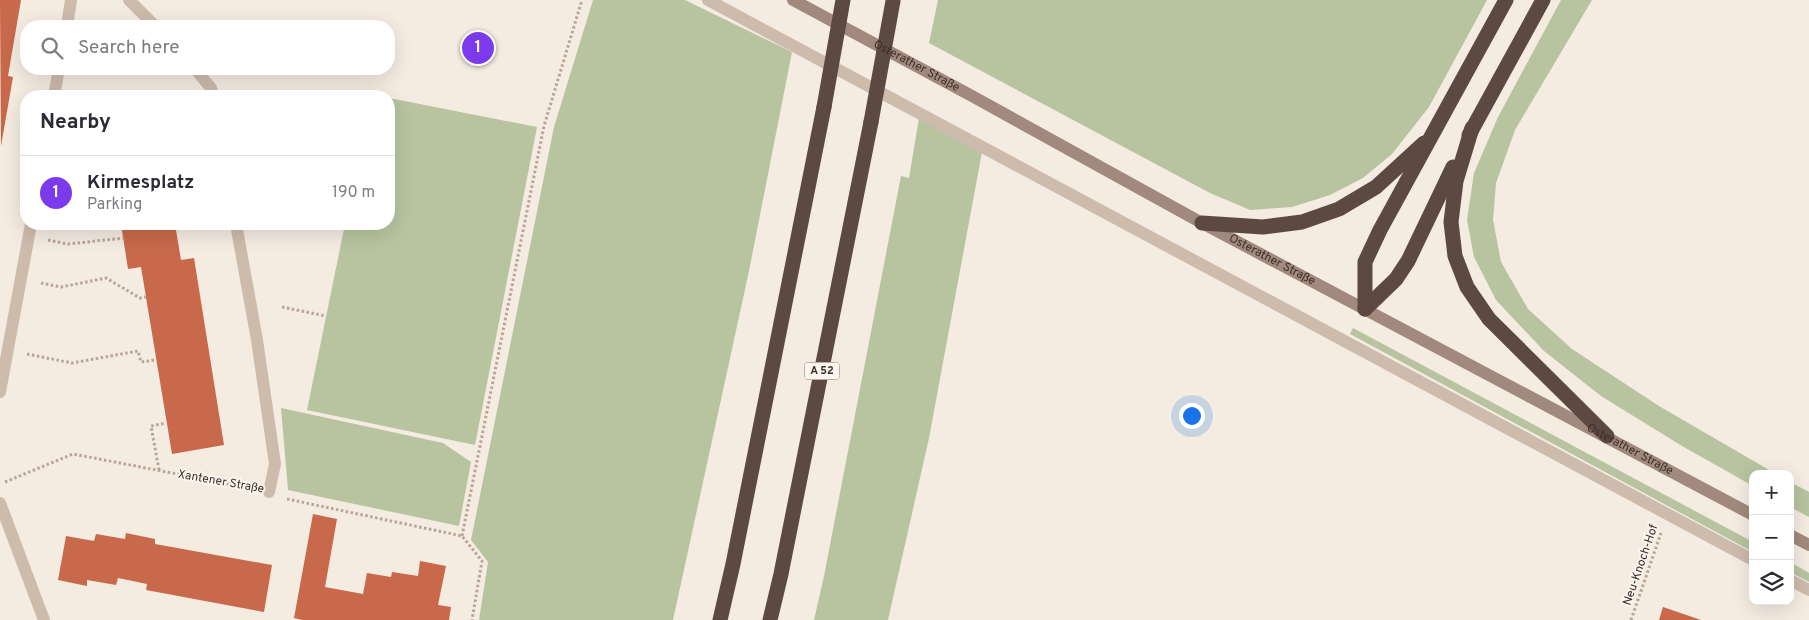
<!DOCTYPE html>
<meta charset="utf-8">
<style>
:root{--surface:#fff;--page:#f2f2f3;--text:#2b2b33;--muted:#7c7c81;--line:#e1e1e2;--accent:#7c3aed}
body{margin:0;font-family:Overpass,sans-serif;background:var(--page);color:var(--text)}
.controls{position:absolute;right:15px;bottom:15px;display:grid;overflow:hidden;border-radius:10px;box-shadow:0 5px 20px #0002}
.controls button{width:45px;height:45px;display:grid;place-items:center;padding:0;border:0;border-bottom:1px solid var(--line);background:var(--surface);color:var(--text);font:25px sans-serif}
.you{position:absolute;left:1191px;top:415px;width:18px;height:18px;margin:-12px;border:4px solid #fff;border-radius:50%;background:#1a73e8;box-shadow:0 0 0 8px #1a73e833}
.badge{display:grid;place-items:center;width:32px;height:32px;border-radius:50%;background:var(--accent);color:#fff;font-size:16px;font-weight:700}
.pin{position:absolute;translate:-50% -50%;border:2px solid #fff;box-shadow:0 1px 5px #0006}
.list{margin:0;padding:0;list-style:none}
h2{display:flex;justify-content:space-between;align-items:center;height:65px;margin:0;padding:0 20px;font-size:21px}
h2 small{font-size:16px;font-weight:400;color:var(--muted)}
.list li{display:grid;grid-template-columns:32px 1fr auto;gap:15px;align-items:center;box-sizing:border-box;height:75px;padding:0 20px;border-top:1px solid var(--line)}
.list b{display:block;font-size:19px;white-space:nowrap}
.list p{margin:0;font-size:16px;white-space:nowrap;color:var(--muted)}
.list em{font-size:16px;font-style:normal;color:var(--muted)}
.icon{flex:none;width:28px;height:28px;fill:none;stroke:currentColor;stroke-width:2;stroke-linecap:round;stroke-linejoin:round}
.map{position:relative;flex:none;width:1809px;height:620px;overflow:hidden}
.search{position:absolute;background:var(--surface);box-shadow:0 5px 20px #0002;left:20px;top:20px;width:375px;height:55px;display:flex;align-items:center;gap:12px;box-sizing:border-box;padding:0 18px;border-radius:20px;color:var(--muted);font-size:19px}
.panel{position:absolute;background:var(--surface);box-shadow:0 5px 20px #0002;left:20px;top:90px;width:375px;height:140px;border-radius:20px}
.map>svg:first-child{display:block}
.green{fill:#b8c4a0}
.building{fill:#c8694b}
.lines{fill:none;stroke-linecap:round;stroke-linejoin:round}
.path{stroke:#b9a596;stroke-width:3;stroke-dasharray:2.5 2.5;stroke-linecap:butt}
.service{stroke:#cdbbac;stroke-width:12}
.minor{stroke:#cdbbac;stroke-width:12}
.secondary{stroke:#a18a7d;stroke-width:12}
.motorway{stroke:#5c4a42;stroke-width:15}
.motorway-bridge{stroke:#5c4a42;stroke-width:15}
.labels{text-anchor:middle;dominant-baseline:central;stroke-width:4;stroke-linejoin:round;paint-order:stroke}
.shield{fill:#fbf5ee;stroke:#756b66;stroke-width:1}
.shield-label{font-size:11px;font-weight:bold;fill:#3b302b}
.street-label{font-size:12px;fill:#3b302b;stroke:#fbf5ee}
</style>
<div class="map">
<svg width="1809" height="620" viewBox="0 0 1809 620">
<rect width="100%" height="100%" fill="#f4ebe1"/>
<!-- green -->
<g class="green">
<polygon points="593,0 685,0 792,52 749,271 673,620 479,620 488,562 471,540 554,127"/>
<polygon points="938,0 1487,0 1429,107 1392,154 1363,178 1330,195 1292,207 1250,210 1210,193 929,43"/>
<polygon points="1561,0 1592,0 1515,130 1496,183 1493,220 1501,262 1528,309 1572,349 1659,406 1776,474 1753,474 1753,486 1682,446 1601,396 1544,351 1496,300 1474,257 1467,220 1474,173 1498,117"/>
<polygon points="389,98 537,127 475,445 307,410 345,224 389,224"/>
<polygon points="919,118 982,152 929,438 888,620 814,620 824,576 901,176 909,178"/>
<polygon points="1353,328 1753,542 1753,552 1350,334"/>
<polygon points="281,408 443,443 471,462 459,526 288,490"/>
<polygon points="1790,482 1809,492 1809,517 1790,507"/>
<polygon points="1790,562 1809,573 1809,582 1790,572"/>
</g>
<!-- building -->
<g class="building">
<polygon points="0,0 21,0 8,76 13,77 1,146"/>
<polygon points="121,224 175,224 181,260 194,258 224,445 172,454 141,267 128,269"/>
<polygon points="313,514 337,519 325,587 363,594 367,573 391,577 392,572 418,576 420,561 446,566 438,605 451,607 449,620 303,620 294,618"/>
<polygon points="126,533 155,539 155,544 272,565 264,612 146,590 147,584 118,578 116,585 87,580 87,586 58,580 66,536 94,541 96,534 125,539"/>
<polygon points="1663,607 1701,620 1659,620"/>
</g>
<g class="lines">
<!-- path -->
<g class="path">
<polyline points="48,240 68,244 124,238"/>
<polyline points="41,283 61,287 106,278 140,298 146,297"/>
<polyline points="282,307 326,316"/>
<polyline points="27,354 72,363 138,351 141,362 156,360"/>
<polyline points="159,470 151,426 166,423"/>
<polyline points="5,482 73,454 250,488"/>
<polyline points="287,499 462,536 482,561 472,620"/>
<polyline points="462,536 544,126 582,0"/>
<polyline points="1631,620 1661,533"/>
</g>
<!-- service -->
<g class="service">
<polyline points="129,0 155,26"/>
<polyline points="708,0 1753,560"/>
<polyline points="195,69 211,88 213,96"/>
<polyline points="236,224 257,340 275,464 269,492"/>
<polyline points="1790,580 1809,590"/>
</g>
<!-- minor -->
<g class="minor">
<polyline points="67,26 71,0"/>
<polyline points="54,96 59,69"/>
<polyline points="0,392 31,224"/>
<polyline points="0,503 44,620"/>
</g>
<!-- secondary -->
<g class="secondary">
<path id="s1" d="M793 0 972 96 1202 223 1753 515"/>
<polyline points="1790,535 1809,545"/>
</g>
<!-- motorway -->
<g class="motorway">
<polyline points="1472,128 1456,181 1451,222 1455,256 1467,287 1489,319 1607,436"/>
<polyline points="1469,135 1543,0"/>
<polyline points="1202,223 1263,227 1302,222 1339,209 1376,187 1424,143"/>
<polyline points="1365,309 1396,279 1408,261 1453,167"/>
<polyline points="1365,309 1365,262 1380,230 1506,0"/>
<polyline points="720,620 733,564 824,107"/>
<polyline points="770,620 781,574 871,122"/>
</g>
<!-- motorway-bridge -->
<g class="motorway-bridge">
<polyline points="824,107 843,0"/>
<polyline points="871,122 893,1"/>
</g>
</g>
<g class="labels">
<!-- shield labels -->
<rect class="shield" x="804.5" y="362.5" width="35" height="17" rx="4"/>
<g class="shield-label">
<text x="822" y="371">A 52</text>
</g>
<!-- street labels -->
<g class="street-label">
<text stroke="none"><textPath href="#s1" startOffset="140">Osterather Straße</textPath></text>
<text stroke="none"><textPath href="#s1" startOffset="545">Osterather Straße</textPath></text>
<text stroke="none"><textPath href="#s1" startOffset="950">Osterather Straße</textPath></text>
<text transform="translate(221 482) rotate(10)">Xantener Straße</text>
<text transform="translate(1641 565) rotate(-71)">Neu-Knoch-Hof</text>
</g>
</g>
</svg>
<div class="controls">
<button>+</button>
<button>−</button>
<button><svg class="icon" aria-label="layers" viewBox="0 0 24 24"><path d="M12 4l9 5-9 5-9-5zM3 14l9 5 9-5"/></svg></button>
</div>
<div class="you"></div>
<div class="pin badge" style="left:478px;top:48px">1</div>
<div class="search"><svg class="icon" aria-label="search" viewBox="0 0 24 24"><circle cx="10" cy="10" r="6"/><path d="M15 15l6 6"/></svg>Search here</div>
<section class="panel">
<h2>Nearby<small></small></h2>
<ul class="list">
<li><span class="badge">1</span><div><b>Kirmesplatz</b><p>Parking</p></div><em>190 m</em></li>
</ul>
</section>
</div>
